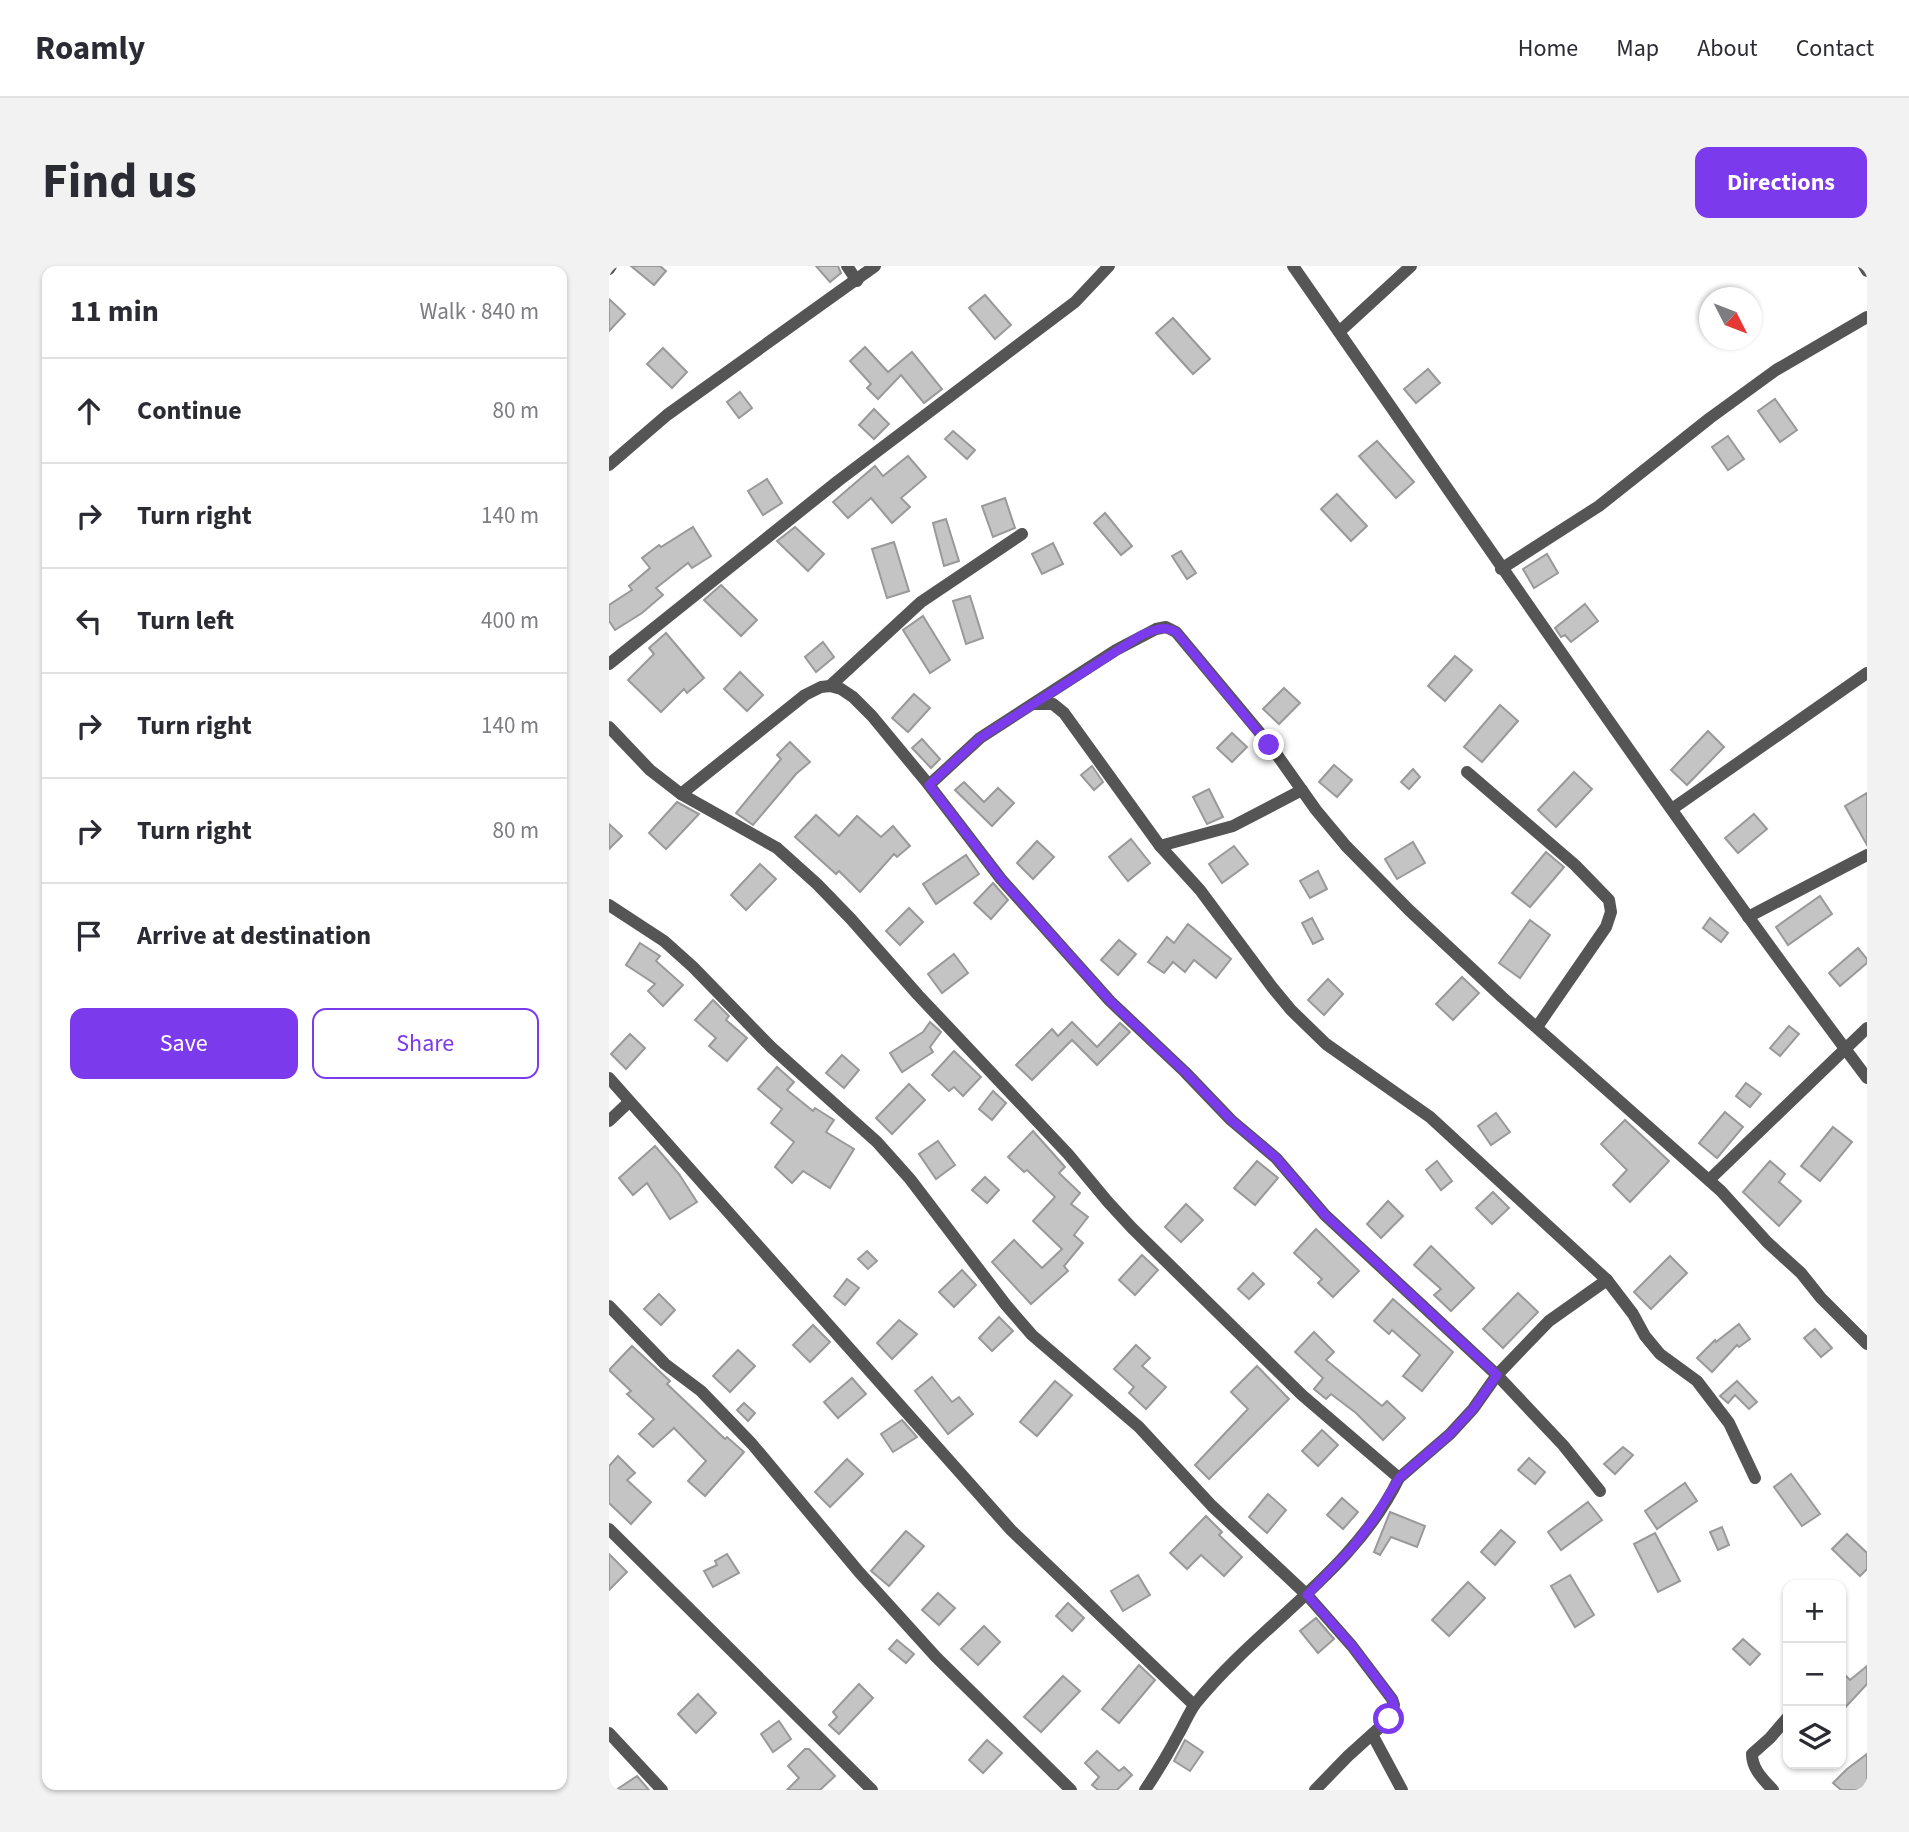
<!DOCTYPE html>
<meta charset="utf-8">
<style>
:root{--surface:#fff;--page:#f2f2f3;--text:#2b2b33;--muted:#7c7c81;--line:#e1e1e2;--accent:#7c3aed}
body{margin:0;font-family:"Source Sans 3",sans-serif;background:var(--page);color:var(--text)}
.controls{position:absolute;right:21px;bottom:21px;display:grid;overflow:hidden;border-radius:14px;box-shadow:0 2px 5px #0004}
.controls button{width:63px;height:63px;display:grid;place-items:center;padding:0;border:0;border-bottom:2px solid var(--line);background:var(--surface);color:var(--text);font:35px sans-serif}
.compass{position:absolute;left:1090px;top:21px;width:63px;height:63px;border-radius:50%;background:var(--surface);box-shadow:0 2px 5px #0004;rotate:132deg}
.stop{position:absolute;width:21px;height:21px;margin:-16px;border:5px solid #7c3aed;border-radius:50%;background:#fff}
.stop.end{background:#7c3aed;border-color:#fff;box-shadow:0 2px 7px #0008}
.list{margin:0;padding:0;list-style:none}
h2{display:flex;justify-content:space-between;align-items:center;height:91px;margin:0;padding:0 28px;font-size:30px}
h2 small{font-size:23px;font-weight:400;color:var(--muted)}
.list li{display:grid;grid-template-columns:46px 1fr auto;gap:21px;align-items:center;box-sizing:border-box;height:105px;padding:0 28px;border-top:2px solid var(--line)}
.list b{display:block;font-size:26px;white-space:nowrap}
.list em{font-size:23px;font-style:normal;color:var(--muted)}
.actions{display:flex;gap:14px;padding:21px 28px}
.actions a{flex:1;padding:16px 0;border:2px solid var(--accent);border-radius:14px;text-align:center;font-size:24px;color:var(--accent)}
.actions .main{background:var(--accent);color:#fff}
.icon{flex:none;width:38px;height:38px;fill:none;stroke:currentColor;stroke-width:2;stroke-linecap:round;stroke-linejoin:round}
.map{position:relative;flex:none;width:1258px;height:1524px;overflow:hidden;border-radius:14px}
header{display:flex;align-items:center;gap:42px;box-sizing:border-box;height:98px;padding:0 35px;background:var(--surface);border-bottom:2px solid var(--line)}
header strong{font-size:33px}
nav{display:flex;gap:38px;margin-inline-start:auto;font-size:24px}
.intro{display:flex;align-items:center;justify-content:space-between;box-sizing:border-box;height:168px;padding:0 42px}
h1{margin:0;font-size:49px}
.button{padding:18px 32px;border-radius:14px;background:var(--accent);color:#fff;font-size:24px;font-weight:700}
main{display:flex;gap:42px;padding:0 42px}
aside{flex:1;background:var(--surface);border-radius:14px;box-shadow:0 2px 5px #0004}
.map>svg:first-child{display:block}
.building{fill:#c4c4c4;stroke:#999;stroke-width:2}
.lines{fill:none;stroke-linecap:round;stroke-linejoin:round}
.street{stroke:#555;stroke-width:12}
.route{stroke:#7c3aed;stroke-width:9}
</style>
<header>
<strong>Roamly</strong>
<nav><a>Home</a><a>Map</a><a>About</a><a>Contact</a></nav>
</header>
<div class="intro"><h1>Find us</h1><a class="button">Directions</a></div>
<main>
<aside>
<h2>11 min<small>Walk · 840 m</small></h2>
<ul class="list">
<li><svg class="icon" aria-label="ahead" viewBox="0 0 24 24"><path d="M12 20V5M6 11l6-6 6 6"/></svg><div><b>Continue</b></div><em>80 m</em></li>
<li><svg class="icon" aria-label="right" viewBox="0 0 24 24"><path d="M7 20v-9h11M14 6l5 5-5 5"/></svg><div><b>Turn right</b></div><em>140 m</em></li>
<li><svg class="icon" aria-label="left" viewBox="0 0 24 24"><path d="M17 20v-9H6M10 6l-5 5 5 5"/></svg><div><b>Turn left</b></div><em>400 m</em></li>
<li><svg class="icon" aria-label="right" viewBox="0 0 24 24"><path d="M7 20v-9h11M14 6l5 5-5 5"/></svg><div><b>Turn right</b></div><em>140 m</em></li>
<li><svg class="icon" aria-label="right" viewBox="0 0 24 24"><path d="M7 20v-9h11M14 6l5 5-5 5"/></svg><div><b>Turn right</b></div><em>80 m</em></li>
<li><svg class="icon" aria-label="arrive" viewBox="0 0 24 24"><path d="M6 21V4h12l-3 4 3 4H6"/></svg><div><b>Arrive at destination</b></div></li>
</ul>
<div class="actions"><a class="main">Save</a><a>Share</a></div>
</aside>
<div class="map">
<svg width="1258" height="1524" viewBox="0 0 1258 1524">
<rect width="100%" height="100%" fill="#fff"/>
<!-- building -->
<g class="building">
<polygon points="22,0 51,0 57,5 45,19"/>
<polygon points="207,0 229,0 232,7 221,16"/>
<polygon points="376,29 402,59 386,73 360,42"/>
<polygon points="0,33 16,48 0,65"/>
<polygon points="564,52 601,93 584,108 547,67"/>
<polygon points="256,81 279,106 303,86 333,123 315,137 292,109 269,133 258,122 262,118 241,95"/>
<polygon points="54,82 78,106 63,122 38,98"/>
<polygon points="819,103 831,117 807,137 795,123"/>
<polygon points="131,126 143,142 130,152 118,136"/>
<polygon points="1166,133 1188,164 1171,176 1149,145"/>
<polygon points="265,143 280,158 265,173 250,159"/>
<polygon points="344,165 366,184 358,193 336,173"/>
<polygon points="1119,170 1135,193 1119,204 1103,181"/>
<polygon points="768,175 805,216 787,232 750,190"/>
<polygon points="299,190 317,211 292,232 301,241 283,257 262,232 239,252 224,236 266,200 274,210"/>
<polygon points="158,213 173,237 154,249 139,225"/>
<polygon points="728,228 758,260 742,275 712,243"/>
<polygon points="396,232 406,262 384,271 373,240"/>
<polygon points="496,247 523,280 512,289 485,257"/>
<polygon points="337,253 350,295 335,300 324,257"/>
<polygon points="84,261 102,290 83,302 79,297 47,322 54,329 33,347 6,364 0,355 0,339 23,324 20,320 41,302 33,292 50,279 52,281"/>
<polygon points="186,261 215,288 199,305 168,275"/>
<polygon points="285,276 300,325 278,332 263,283"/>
<polygon points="444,277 454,298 433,308 423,288"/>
<polygon points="572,285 587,307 578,313 563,290"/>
<polygon points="938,288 949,307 925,322 914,303"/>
<polygon points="112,319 148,354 132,370 95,334"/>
<polygon points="361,330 374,372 357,378 344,335"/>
<polygon points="976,338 989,355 962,376 956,369 952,371 946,362"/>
<polygon points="314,350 341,394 321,407 294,364"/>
<polygon points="57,367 95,412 78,427 75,423 52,446 19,414 45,388 40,382"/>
<polygon points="214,376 225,391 207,406 196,391"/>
<polygon points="846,390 863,404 836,435 819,420"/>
<polygon points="131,406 154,429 138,445 115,423"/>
<polygon points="675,422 691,437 670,458 654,443"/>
<polygon points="305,428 321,442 299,466 283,452"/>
<polygon points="891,439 909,455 873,496 855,481"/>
<polygon points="1099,465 1115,481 1078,519 1062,504"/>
<polygon points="623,467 638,481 623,496 608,482"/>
<polygon points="313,473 331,493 322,502 303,482"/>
<polygon points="181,476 201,496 187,508 144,559 127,547 172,493 168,489"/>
<polygon points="725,499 743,514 728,531 710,516"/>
<polygon points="483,500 494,516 485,524 472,509"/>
<polygon points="804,503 811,511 800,523 792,516"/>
<polygon points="965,506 983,523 947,561 929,544"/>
<polygon points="355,516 375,536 389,522 405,537 383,560 346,524"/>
<polygon points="600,523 614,551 598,558 584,531"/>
<polygon points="1258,527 1258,579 1236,540"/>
<polygon points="68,536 90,548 57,583 40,567"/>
<polygon points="1145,548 1158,563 1129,587 1116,572"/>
<polygon points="207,549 230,570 248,550 272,571 284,560 301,580 288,591 285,588 251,626 230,605 227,608 186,571"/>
<polygon points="0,558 13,570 0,583"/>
<polygon points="522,573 541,597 519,615 500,591"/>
<polygon points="428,575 445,591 424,613 408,597"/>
<polygon points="804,576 816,597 788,613 776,593"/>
<polygon points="625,580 639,598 613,617 600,598"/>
<polygon points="937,586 955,601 921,641 903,627"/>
<polygon points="357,589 370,608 327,638 314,618"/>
<polygon points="151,598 167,613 137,644 122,629"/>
<polygon points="709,605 718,623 701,632 691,615"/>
<polygon points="384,617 399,634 382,653 365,637"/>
<polygon points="1211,630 1223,648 1179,679 1167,661"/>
<polygon points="300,642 314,656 291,679 277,665"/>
<polygon points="703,652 714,673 704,678 693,657"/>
<polygon points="1101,652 1119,667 1112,676 1094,662"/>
<polygon points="921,654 941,669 911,712 890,697"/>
<polygon points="579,658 622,693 607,712 585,694 576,706 564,696 555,707 539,696 558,671 565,677"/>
<polygon points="510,674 527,688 509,709 492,694"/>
<polygon points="31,677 51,690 47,695 74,719 54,740 39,725 46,718 17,699"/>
<polygon points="1249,682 1258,693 1258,697 1231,720 1220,707"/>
<polygon points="345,688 359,707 333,727 319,708"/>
<polygon points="853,711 870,727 844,754 827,738"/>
<polygon points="719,713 734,728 715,749 699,734"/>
<polygon points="104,734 120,750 117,754 138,772 118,795 100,780 107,772 86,754"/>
<polygon points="321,756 332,766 321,781 324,786 293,806 281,787 314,766"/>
<polygon points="463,756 488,781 511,757 521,766 488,799 463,774 423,814 407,799 443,763 449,770"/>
<polygon points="1180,760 1190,768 1171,790 1161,782"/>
<polygon points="21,768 36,782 17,803 2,788"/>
<polygon points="345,785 372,811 354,830 345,821 340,825 323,809"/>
<polygon points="233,789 250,804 235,822 217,807"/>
<polygon points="168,801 185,816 178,824 204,845 206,842 225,854 217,866 245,883 221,922 194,905 183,917 166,901 185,876 162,857 173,843 149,823"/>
<polygon points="1137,817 1152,828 1141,841 1127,830"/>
<polygon points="300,818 316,834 283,868 267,852"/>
<polygon points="384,825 397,837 383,854 370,843"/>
<polygon points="1116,846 1134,861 1108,892 1090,877"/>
<polygon points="887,847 901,866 882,879 869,860"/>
<polygon points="1016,854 1060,895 1021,936 1004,919 1018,904 992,878"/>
<polygon points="1224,861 1243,876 1211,915 1192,900"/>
<polygon points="424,865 456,901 450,907 471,927 462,938 479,951 465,969 474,977 455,1000 459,1005 422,1038 383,996 405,974 433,1002 453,983 424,955 446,931 418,904 415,906 399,891"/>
<polygon points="329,875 346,899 327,913 310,888"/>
<polygon points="46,880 70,908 88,936 61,953 38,917 24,929 10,912"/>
<polygon points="648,895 669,912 646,939 625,922"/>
<polygon points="828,895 843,915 832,924 817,904"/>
<polygon points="1161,895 1176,908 1170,916 1192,935 1170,960 1134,926"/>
<polygon points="376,911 390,924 378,937 363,924"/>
<polygon points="884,926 900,942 883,958 867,942"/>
<polygon points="779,935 794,950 772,972 758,958"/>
<polygon points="577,938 594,954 572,976 556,961"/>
<polygon points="707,963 750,1005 724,1031 709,1017 713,1013 685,987"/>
<polygon points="822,980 865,1022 842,1045 825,1029 832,1023 805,999"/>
<polygon points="258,985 268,995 259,1003 249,993"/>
<polygon points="533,989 549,1004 526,1029 510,1014"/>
<polygon points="1061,990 1078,1007 1042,1043 1025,1026"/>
<polygon points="353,1004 367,1019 345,1041 330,1026"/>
<polygon points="644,1007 655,1018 640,1033 629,1023"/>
<polygon points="238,1013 250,1022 236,1039 225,1030"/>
<polygon points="909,1027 929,1046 894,1082 874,1063"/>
<polygon points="50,1028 66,1044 52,1059 35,1043"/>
<polygon points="784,1033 844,1086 813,1125 794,1110 811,1089 783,1064 780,1068 765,1055"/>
<polygon points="390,1051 404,1065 383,1085 370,1072"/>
<polygon points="290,1054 308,1068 283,1093 268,1077"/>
<polygon points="1130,1058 1141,1073 1130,1081 1128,1079 1103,1106 1088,1092 1106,1074 1107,1076"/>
<polygon points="204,1059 221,1076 201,1096 184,1079"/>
<polygon points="1206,1063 1223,1082 1212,1091 1195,1072"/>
<polygon points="705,1066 725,1086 717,1094 773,1140 778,1135 796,1152 774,1174 747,1147 722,1128 717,1133 705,1123 714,1112 686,1086"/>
<polygon points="527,1079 541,1092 533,1100 557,1121 537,1143 520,1127 525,1121 505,1103"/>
<polygon points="23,1080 61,1115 58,1118 96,1154 116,1173 118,1171 135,1186 96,1230 79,1215 97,1195 65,1162 44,1181 30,1168 45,1153 18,1128 22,1125 0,1104"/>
<polygon points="129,1084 146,1100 121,1126 104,1110"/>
<polygon points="648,1100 680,1133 600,1213 586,1199 639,1143 622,1126"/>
<polygon points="323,1111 343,1136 350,1131 364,1148 339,1168 306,1125"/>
<polygon points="243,1112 257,1128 229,1152 215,1136"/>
<polygon points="446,1115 463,1129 428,1170 411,1156"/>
<polygon points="1128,1115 1148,1136 1140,1143 1126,1129 1119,1137 1111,1130"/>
<polygon points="135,1137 146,1147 139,1155 128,1144"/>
<polygon points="293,1154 308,1171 284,1186 272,1168"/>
<polygon points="713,1164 729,1179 709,1200 693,1185"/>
<polygon points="1014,1181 1024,1189 1006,1208 995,1198"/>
<polygon points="9,1190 26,1207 18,1214 42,1236 22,1258 0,1237 0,1200"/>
<polygon points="920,1192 936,1206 926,1218 909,1204"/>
<polygon points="238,1193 254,1208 221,1241 206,1226"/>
<polygon points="1182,1208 1211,1248 1193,1260 1165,1221"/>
<polygon points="1076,1217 1088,1235 1048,1263 1036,1245"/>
<polygon points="659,1228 677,1244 658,1267 640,1251"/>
<polygon points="733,1232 749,1246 734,1263 718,1249"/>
<polygon points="979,1236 993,1254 952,1284 939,1266"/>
<polygon points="781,1246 816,1260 808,1281 782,1271 771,1289 765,1286"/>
<polygon points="597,1250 613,1266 610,1269 633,1291 615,1310 592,1289 578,1303 561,1287"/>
<polygon points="1113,1261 1120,1279 1109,1284 1101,1266"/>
<polygon points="892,1264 906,1276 886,1299 872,1286"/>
<polygon points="297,1265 315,1280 280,1320 262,1305"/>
<polygon points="1046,1267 1071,1315 1049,1326 1025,1278"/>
<polygon points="1238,1268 1258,1287 1258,1303 1251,1310 1223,1283"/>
<polygon points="0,1288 18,1306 0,1324"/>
<polygon points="118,1288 130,1307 104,1321 95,1305 108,1299 106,1295"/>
<polygon points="529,1309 541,1329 514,1345 502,1325"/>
<polygon points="961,1309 985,1349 966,1361 942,1320"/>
<polygon points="859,1316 876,1332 840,1370 823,1354"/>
<polygon points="329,1327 346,1342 330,1359 313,1344"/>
<polygon points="459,1337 475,1352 463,1365 447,1350"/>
<polygon points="707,1352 725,1373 709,1387 691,1365"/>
<polygon points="375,1360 391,1376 369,1399 352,1383"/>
<polygon points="1134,1373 1151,1388 1141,1399 1124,1383"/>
<polygon points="288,1374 305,1388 297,1397 280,1383"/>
<polygon points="530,1399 546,1414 510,1457 493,1443"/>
<polygon points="1258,1400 1258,1418 1232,1446 1232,1415 1237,1410 1241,1414"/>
<polygon points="454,1410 471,1425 432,1466 415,1451"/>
<polygon points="250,1418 264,1432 230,1468 220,1459 228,1451 224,1446"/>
<polygon points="89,1428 107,1447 87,1467 69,1448"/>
<polygon points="170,1455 182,1473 164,1486 152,1468"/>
<polygon points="378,1474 393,1487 374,1507 360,1494"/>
<polygon points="576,1474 594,1486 581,1505 565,1495"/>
<polygon points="196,1483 200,1483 226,1510 211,1524 178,1524 190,1512 179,1500"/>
<polygon points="488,1485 510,1505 515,1501 523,1509 508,1524 489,1524 483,1519 490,1511 476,1497"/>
<polygon points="1258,1488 1258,1524 1232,1524 1224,1517 1238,1503"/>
<polygon points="28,1510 40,1524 7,1524"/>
</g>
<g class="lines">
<!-- street -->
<g class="street">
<polyline points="238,0 248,15"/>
<path d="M684 0C874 272 1059 547 1258 812"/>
<polyline points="1255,0 1258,5"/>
<polyline points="0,3 2,0"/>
<polyline points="730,66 802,0"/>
<polyline points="0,199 58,149 266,0"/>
<polyline points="892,303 990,240 1101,152 1167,104 1258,51"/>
<polyline points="0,398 229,215 466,36 500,0"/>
<polyline points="221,420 312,336 413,268"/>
<polyline points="424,438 444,438 455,447 551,580 591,624 663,721 682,744 717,778 821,851 998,1014 1024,1048 1036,1070 1051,1088 1088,1115 1120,1157 1146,1212"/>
<path d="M0 461 41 504 72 528 168 582 208 618 242 653 309 729 459 888 499 936 523 962 693 1129 790 1212C745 1305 651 1358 587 1437 580 1446 575 1459 569 1469 559 1488 548 1506 536 1524"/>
<polyline points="858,506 966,599 1000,634 1002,646 997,661 928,761"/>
<polyline points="320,519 371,472 507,384 547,363 557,361 567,366 661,479 707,544 737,580 800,644 893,731 1112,925 1158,976 1192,1007 1212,1032 1258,1078"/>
<polyline points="72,528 196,429 212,421 221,420 232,423 244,431 263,450 320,519 392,613 501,735 576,806 622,854 667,892 716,949 888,1109 954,1179 991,1225"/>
<polyline points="1063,543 1258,407"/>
<polyline points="551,580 624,560 693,524"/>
<polyline points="0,639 55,675 84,701 162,781 268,876 301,913 397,1039 423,1069 530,1161 603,1240 698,1329 743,1380 783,1433 785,1439 780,1453 739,1490 706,1524"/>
<polyline points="1139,651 1258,589"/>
<polyline points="0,812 402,1264 585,1439"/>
<polyline points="0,855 20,836"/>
<polyline points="1100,914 1258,762"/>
<polyline points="0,1040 56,1098 92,1125 143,1178 250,1306 327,1391 462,1524"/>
<polyline points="790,1212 841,1168 864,1143 888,1109 940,1055 998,1014"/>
<polyline points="0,1263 263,1524"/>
<polyline points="0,1467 53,1524"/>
<polyline points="764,1470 793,1524"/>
<path d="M1164 1524C1154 1513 1143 1503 1143 1488L1161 1472 1179 1451"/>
</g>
</g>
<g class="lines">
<!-- route -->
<path class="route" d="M660 479 567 366C553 359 545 364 531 370L371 472 320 519 392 613 501 735 576 806 622 854 667 892 716 949 888 1109 864 1143 841 1168 790 1212 765 1253 743 1282 698 1329 743 1380 783 1433 785 1439 780 1453"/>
</g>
</svg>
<div class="controls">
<button>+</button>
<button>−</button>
<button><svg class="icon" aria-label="layers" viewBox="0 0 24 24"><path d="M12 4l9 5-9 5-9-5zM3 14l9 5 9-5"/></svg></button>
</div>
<svg class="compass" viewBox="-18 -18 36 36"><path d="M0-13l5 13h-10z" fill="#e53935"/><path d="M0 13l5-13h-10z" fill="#7c7c81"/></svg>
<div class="stop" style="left:780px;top:1453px"></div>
<div class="stop end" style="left:660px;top:479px"></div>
</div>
</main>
